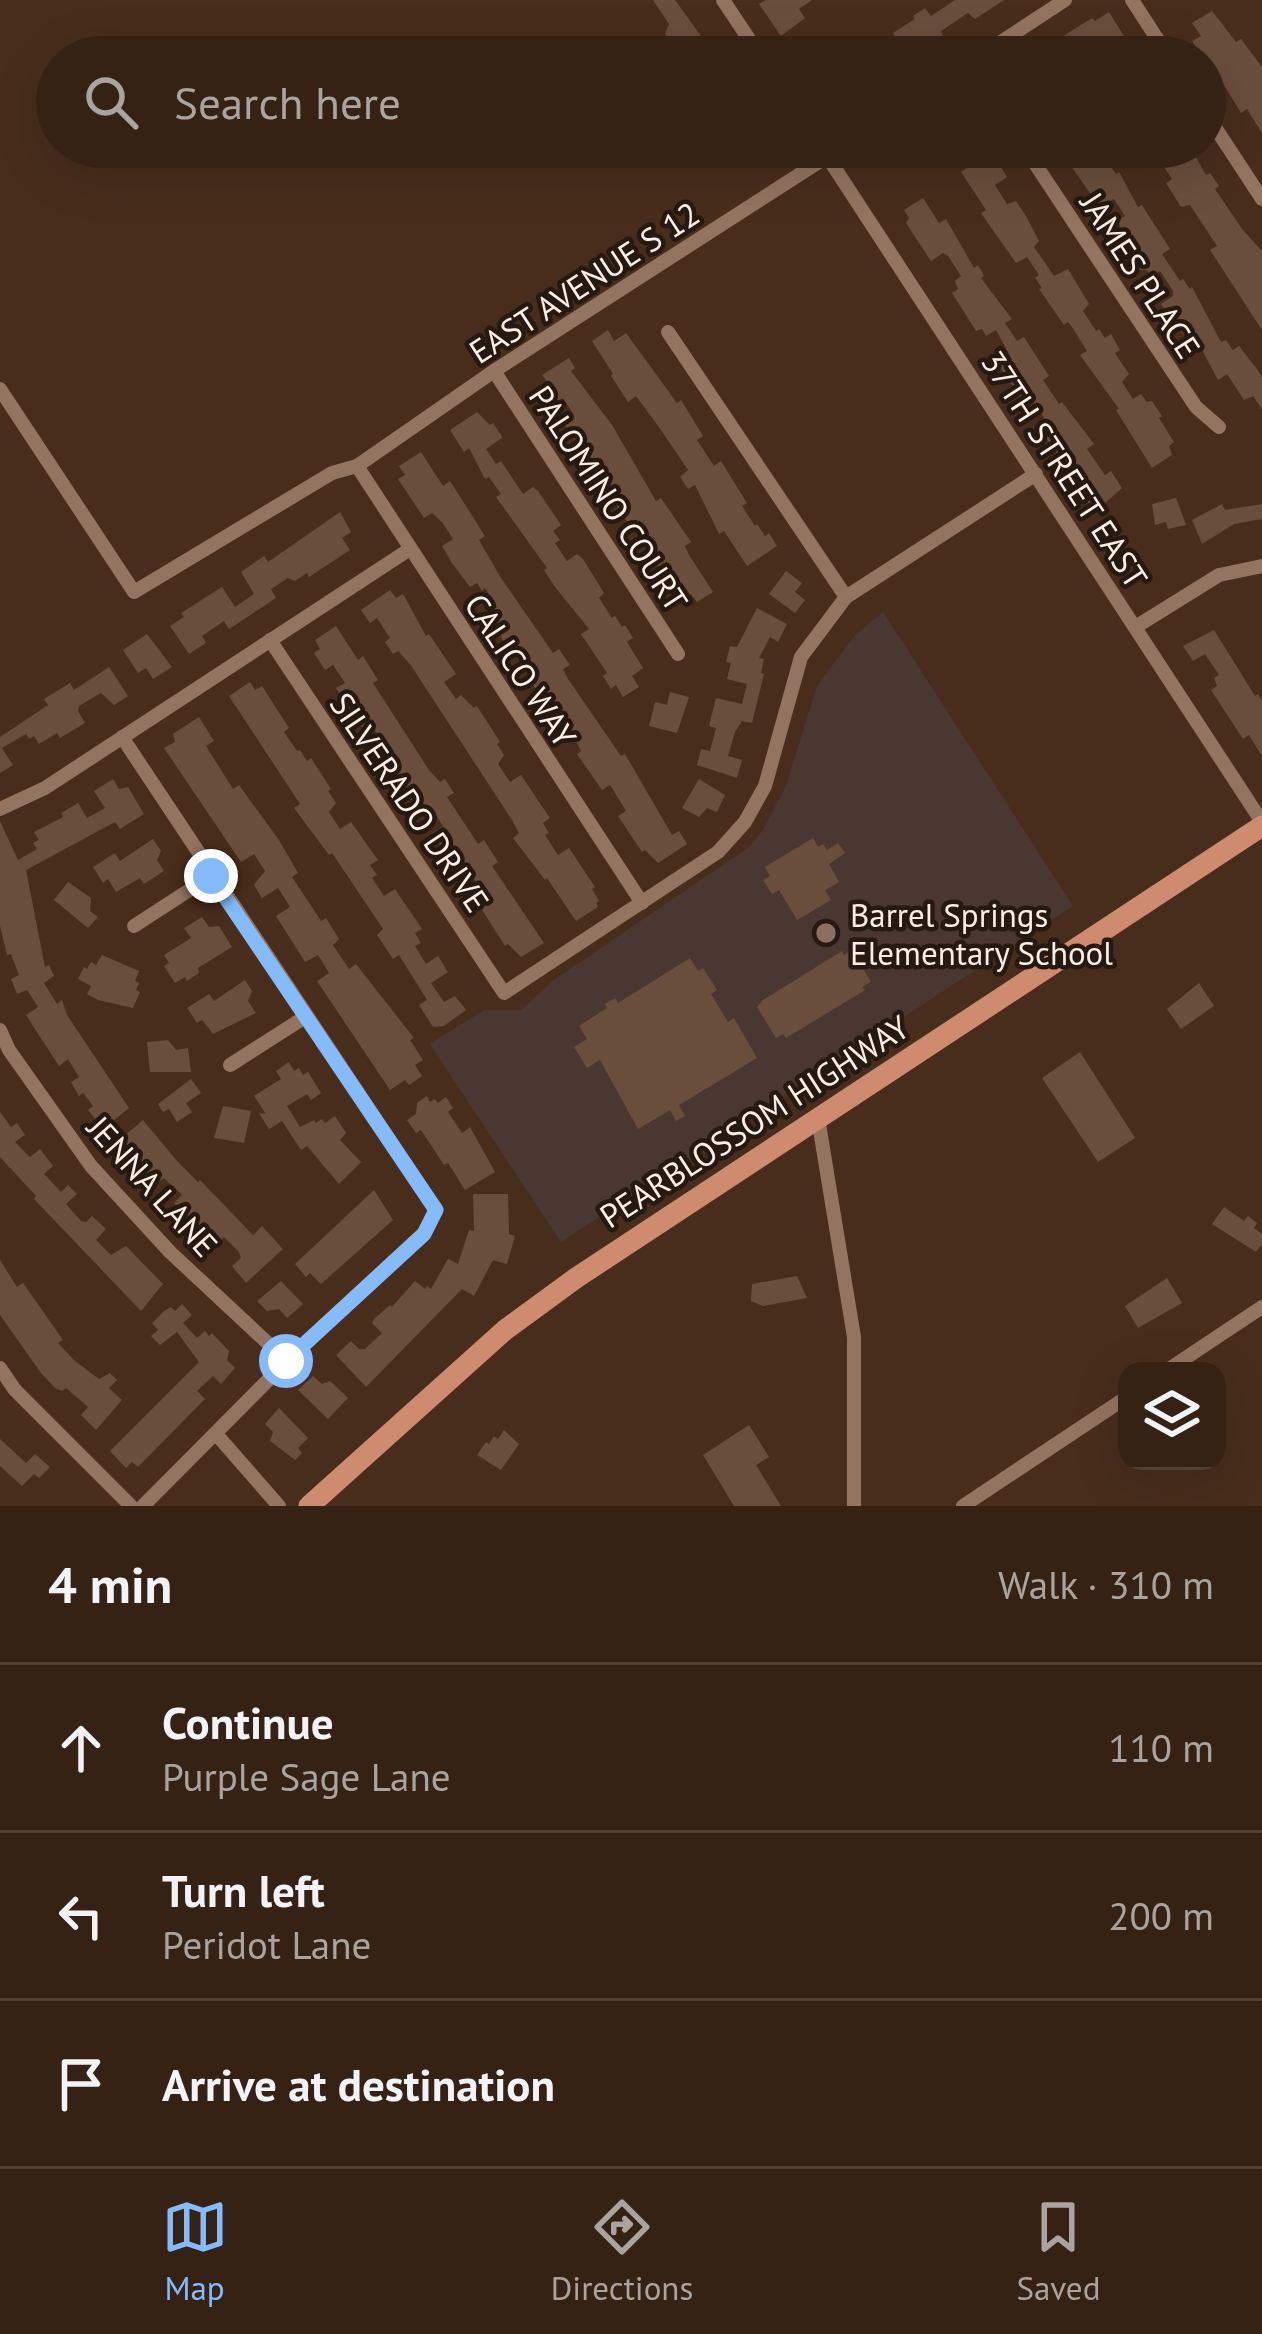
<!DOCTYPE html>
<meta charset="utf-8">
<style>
:root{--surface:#362215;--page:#3d2a1e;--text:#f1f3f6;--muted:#aaa4a0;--line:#503f34;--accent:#86bbfb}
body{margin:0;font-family:"PT Sans",sans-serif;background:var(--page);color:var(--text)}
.controls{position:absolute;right:36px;bottom:36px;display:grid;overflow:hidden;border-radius:24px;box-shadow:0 12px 48px #0002}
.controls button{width:108px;height:108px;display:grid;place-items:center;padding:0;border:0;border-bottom:3px solid var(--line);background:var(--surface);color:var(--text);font:60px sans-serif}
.stop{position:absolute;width:36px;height:36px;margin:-27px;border:9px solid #86bbfb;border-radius:50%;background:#fff}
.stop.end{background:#86bbfb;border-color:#fff;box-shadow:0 3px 12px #0008}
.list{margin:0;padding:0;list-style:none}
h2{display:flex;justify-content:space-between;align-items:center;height:156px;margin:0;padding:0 48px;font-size:51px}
h2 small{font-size:39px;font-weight:400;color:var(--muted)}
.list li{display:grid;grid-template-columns:78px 1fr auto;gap:36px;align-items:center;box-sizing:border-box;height:168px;padding:0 48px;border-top:3px solid var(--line)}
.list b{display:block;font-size:45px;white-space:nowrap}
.list p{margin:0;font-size:39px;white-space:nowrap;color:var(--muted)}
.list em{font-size:39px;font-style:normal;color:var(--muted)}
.icon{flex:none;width:66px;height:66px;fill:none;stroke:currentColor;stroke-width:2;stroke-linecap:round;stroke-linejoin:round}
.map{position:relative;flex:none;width:1262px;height:1506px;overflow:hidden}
.search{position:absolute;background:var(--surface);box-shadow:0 12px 48px #0002;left:36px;right:36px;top:36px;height:132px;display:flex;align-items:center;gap:30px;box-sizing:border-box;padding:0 42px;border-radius:66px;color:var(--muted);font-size:45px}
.sheet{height:660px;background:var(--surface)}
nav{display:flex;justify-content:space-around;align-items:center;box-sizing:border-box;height:168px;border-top:3px solid var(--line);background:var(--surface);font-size:33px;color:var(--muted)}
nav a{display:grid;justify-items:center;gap:6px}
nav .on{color:var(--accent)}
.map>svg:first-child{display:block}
.education{fill:#4a3731}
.building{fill:#6a4e3c}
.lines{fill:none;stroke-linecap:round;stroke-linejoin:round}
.street{stroke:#937460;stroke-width:14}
.primary{stroke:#ce8b70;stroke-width:21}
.route{stroke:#86bbfb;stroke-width:15}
.education-dot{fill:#8d6e63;stroke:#251911;stroke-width:4.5}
.labels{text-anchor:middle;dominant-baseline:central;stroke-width:9;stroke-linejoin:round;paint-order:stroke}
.street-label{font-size:33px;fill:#fceee5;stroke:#251911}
.poi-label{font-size:33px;fill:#fceee5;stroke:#251911;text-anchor:start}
</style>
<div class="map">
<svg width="1262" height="1506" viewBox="0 0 1262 1506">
<rect width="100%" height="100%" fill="#482d1c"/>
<!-- education -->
<polygon class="education" points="883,612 1073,906 561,1242 430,1044 484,1010 521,1010 555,979 748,848 763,830 786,786 817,686 855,635"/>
<!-- building -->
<g class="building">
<polygon points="653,0 675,0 701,36 698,38 706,51 696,57 684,57 677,51 665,34 669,24"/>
<polygon points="766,0 812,0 799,9 805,18 781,36 759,4"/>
<polygon points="955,0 1004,0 975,19 968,13 941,31 944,39 917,57 868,57 895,38 893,33 915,19 913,16 925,8 931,16"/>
<polygon points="1212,11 1236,42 1241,39 1262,67 1262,133 1247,109 1241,113 1204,52 1201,54 1192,41 1201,36 1192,23"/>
<polygon points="1109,12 1125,38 1106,51 1110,57 1048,57 1059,49 1054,42 1092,18 1095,21"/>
<polygon points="1083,147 1098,147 1116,174 1119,172 1138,207 1142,205 1170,249 1162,254 1180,281 1183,279 1190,289 1192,287 1221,342 1226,340 1233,350 1239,346 1257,369 1262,377 1262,409 1253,396 1244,400 1227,374 1218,380 1194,335 1186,338 1170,317 1161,304 1173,296 1173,291 1160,271 1151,277 1147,270 1139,270 1133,260 1115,233 1121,229 1118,220 1125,216 1114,199 1099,206 1071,166 1078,161 1074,153"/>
<polygon points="1151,147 1190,147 1206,175 1210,173 1219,186 1215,189 1242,229 1262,251 1262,330 1210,250 1217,246 1190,205 1181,207 1166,183 1172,179"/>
<polygon points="986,155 991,163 997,161 1007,177 995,185 1007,204 1016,201 1026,216 1039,241 1034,247 1054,276 1068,269 1089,304 1083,311 1096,331 1099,329 1105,338 1111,334 1120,350 1115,353 1129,374 1122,382 1133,399 1141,394 1147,402 1152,401 1162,416 1159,418 1174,442 1169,446 1172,455 1152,468 1116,410 1119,409 1080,355 1087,351 1072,327 1068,322 1064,325 1039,289 1042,288 1035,278 1039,275 1027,257 1016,263 981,213 986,210 961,172"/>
<polygon points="923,198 939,223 946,219 974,268 978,265 984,276 981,278 1012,319 1005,323 1017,341 1024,337 1049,376 1043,380 1059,404 1062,402 1094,444 1087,449 1105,475 1111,471 1122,488 1095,512 1084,496 1092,491 1079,470 1065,465 1039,428 1046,421 1034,402 1027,397 1021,398 998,364 1010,356 996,330 986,336 982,329 976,331 952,293 958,289 955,281 961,276 948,256 943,253 931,261 906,223 909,218 904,210"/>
<polygon points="608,330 614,341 626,333 677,403 681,400 703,436 697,440 714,466 721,461 747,503 742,506 755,526 757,524 765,536 769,533 777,546 747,566 724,531 719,534 695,485 688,489 680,477 688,470 661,430 636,396 628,402 611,376 613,374 592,341"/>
<polygon points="569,358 575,368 571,371 612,425 656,501 661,498 691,542 685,546 689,555 713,592 697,602 691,594 680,599 654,561 649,548 652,546 639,526 633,530 621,513 589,456 587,458 563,422 574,415 563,398 552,405 541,388 548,383 542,375"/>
<polygon points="477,412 490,425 493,423 501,435 502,438 486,449 496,464 501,461 523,494 533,487 538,491 561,525 553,531 560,540 555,543 567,561 577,554 583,559 604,593 599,598 612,618 615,616 622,627 625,625 633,638 627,642 643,668 632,676 639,687 623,697 616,685 611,689 603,676 607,673 581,634 589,629 555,587 544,570 547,568 496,497 501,494 489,477 485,479 469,448 464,452 450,430"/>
<polygon points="421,452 443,486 450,481 485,536 479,540 501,578 553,653 559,649 570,665 563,669 568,679 621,756 625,754 672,835 679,831 687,844 658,863 645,850 642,852 618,816 626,811 610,785 602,790 577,754 581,751 564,718 557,723 530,680 535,677 522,657 512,647 509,649 486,614 497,607 485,588 482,591 477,583 470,587 452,563 442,546 453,539 442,522 432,513 424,518 398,479 405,475 399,466"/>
<polygon points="1176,498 1186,525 1168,529 1166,522 1155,525 1152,504"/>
<polygon points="1222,504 1225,510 1262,504 1262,519 1234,524 1202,544 1192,520"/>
<polygon points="340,512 351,532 342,538 350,550 309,577 307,573 295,581 288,578 271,589 276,598 229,629 224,621 202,636 206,643 189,654 170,626 184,617 181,613 222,587 235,607 254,594 241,572 264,556 268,562"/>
<polygon points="786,571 802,583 795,592 805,600 795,613 769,594"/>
<polygon points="390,590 396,598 403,594 426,636 429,634 456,674 444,682 456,699 461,695 474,708 477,706 500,742 497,744 504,755 498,764 510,782 521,775 550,818 543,823 549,833 545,835 558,855 569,848 595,887 592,889 599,901 596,903 598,907 576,921 547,878 545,880 513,838 519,833 512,820 410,664 398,651 393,654 385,642 390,638 377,618 370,623 361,610"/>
<polygon points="757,608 787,624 778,642 770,637 759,658 764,659 761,673 764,674 752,723 742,721 735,732 728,756 742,760 737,778 697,765 701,749 710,751 716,728 709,726 716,698 742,704 747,684 727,679 731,663 726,662 730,646 737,647"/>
<polygon points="336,626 358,660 363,656 378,680 373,683 429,770 440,782 445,779 454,793 447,797 478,844 484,840 498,862 492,866 544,943 521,957 508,944 505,946 479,905 487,899 470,873 459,875 432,833 443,826 431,808 420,809 401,788 384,761 395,754 383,735 379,737 373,727 365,732 336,688 345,683 333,665 325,670 314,653 320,649 315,640"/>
<polygon points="1214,630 1255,696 1258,694 1262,701 1262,756 1249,735 1243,739 1211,690 1217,686 1214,678 1219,675 1205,654 1193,661 1183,646"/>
<polygon points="147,634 172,667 153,679 146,668 138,673 123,650"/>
<polygon points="109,667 128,696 114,705 101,693 79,706 78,711 85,723 60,738 57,733 39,744 34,736 29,739 26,734 2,748 13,765 0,773 0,737 48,705 44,699 70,683 74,690"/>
<polygon points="250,682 255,690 262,686 289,728 284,732 297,751 300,750 307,761 311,758 331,789 328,791 336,803 329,812 340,829 351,822 378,860 370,865 377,875 372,878 384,896 395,889 422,929 415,933 421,943 415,946 426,964 438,956 448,972 431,983 444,1002 455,996 466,1010 444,1026 433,1027 419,1005 427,1000 399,955 393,959 377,935 383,929 332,853 329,855 294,808 300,804 229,696"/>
<polygon points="670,692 689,697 677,733 649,726 655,702 667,705"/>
<polygon points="199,717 214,741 206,746 233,789 239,785 279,840 298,873 292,877 321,921 326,918 339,939 333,945 349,969 356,964 414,1038 410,1040 423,1060 415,1065 422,1076 409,1085 405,1080 390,1090 317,981 329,973 318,955 305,962 276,916 290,907 278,888 262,898 254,885 265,871 254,854 241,862 164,748 175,742 173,734"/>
<polygon points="113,779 119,789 128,787 144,814 120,829 115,822 26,870 45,967 49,965 54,976 44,983 57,1004 62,1000 67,1015 129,1108 103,1129 88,1110 93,1106 83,1093 79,1096 71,1082 79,1077 68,1059 59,1066 26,1015 38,1007 27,990 17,994 11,979 19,975 11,954 7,955 0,926 0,821 18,860 37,849 33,843 39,840 34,832 63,817 61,813 78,803 87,818 105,808 94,791"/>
<polygon points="699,779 725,795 717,812 707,808 699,817 682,808"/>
<polygon points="813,838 818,847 823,844 827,850 838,843 845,853 829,864 839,882 825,890 831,900 797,920 779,890 772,894 763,880 770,876 765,867"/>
<polygon points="153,839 161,851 157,860 164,871 144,884 140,878 116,892 108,879 103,883 93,867 115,853 120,861"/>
<polygon points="68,882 91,898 90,911 98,917 88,928 54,900"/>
<polygon points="202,917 209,927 219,926 232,947 198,968 199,973 187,981 185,977 175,983 164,966 169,963 164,955 191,938 184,928"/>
<polygon points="852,950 871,982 862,987 865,990 786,1038 783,1034 776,1038 757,1007 763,1000 842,951 844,955"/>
<polygon points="102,955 139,971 135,981 139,983 136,990 140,992 133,1008 98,1000 87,994 91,986 78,979 84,967 87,969 91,962 96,965"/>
<polygon points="690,958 698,971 703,968 717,990 711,994 728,1022 734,1018 757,1058 679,1105 685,1116 676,1121 670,1110 638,1129 600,1060 587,1068 574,1047 587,1039 579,1026 607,1008 605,1004 615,998 618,1003"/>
<polygon points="245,980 252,991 248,1001 256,1013 213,1034 202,1020 197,1023 187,1008 209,994 214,1001"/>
<polygon points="1199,983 1214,1006 1181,1029 1167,1009"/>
<polygon points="168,1040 176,1050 188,1048 191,1072 150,1072 147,1042"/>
<polygon points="1080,1052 1135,1138 1098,1162 1042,1078"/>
<polygon points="289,1062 294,1071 299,1068 303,1075 308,1072 321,1093 311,1100 307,1094 287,1106 300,1127 314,1120 316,1123 322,1119 325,1123 335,1116 346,1133 340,1140 361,1162 339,1184 307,1146 301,1150 282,1121 269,1129 259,1113 266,1114 254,1096 281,1079 276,1071"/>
<polygon points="191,1079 201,1093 186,1103 192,1112 177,1122 169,1109 163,1112 158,1104"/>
<polygon points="427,1096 430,1102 435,1099 438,1103 446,1097 453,1108 448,1112 462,1133 470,1127 495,1172 465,1190 448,1163 444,1165 421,1130 416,1133 407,1120 416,1114 417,1103"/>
<polygon points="223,1106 251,1111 244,1143 214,1138"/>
<polygon points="0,1112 11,1127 17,1123 25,1135 15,1142 30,1157 40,1149 53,1166 44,1174 61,1192 68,1185 77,1194 66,1204 81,1221 86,1222 92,1216 106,1229 96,1240 111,1255 126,1246 163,1284 141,1311 34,1199 36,1196 0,1157"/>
<polygon points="143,1120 177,1161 198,1182 200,1180 253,1235 262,1226 283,1249 246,1283 232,1266 241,1258 239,1252 224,1237 221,1240 216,1236 210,1242 174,1203 182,1195 164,1178 154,1185 116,1143"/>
<polygon points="374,1190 393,1220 321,1284 310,1273 306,1277 295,1264"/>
<polygon points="473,1194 508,1194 509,1234 515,1236 507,1264 493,1260 474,1296 462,1289 366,1387 336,1355 351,1341 359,1349 365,1349 382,1333 372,1323 374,1319 390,1305 392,1307 415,1281 425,1289 427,1286 431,1289 448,1259 458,1264 469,1230 474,1231"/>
<polygon points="1224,1207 1244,1221 1248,1216 1257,1223 1254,1228 1262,1234 1262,1244 1256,1252 1212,1224"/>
<polygon points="0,1260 17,1287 23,1283 63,1340 58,1343 75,1361 99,1379 110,1373 117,1380 109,1388 122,1400 96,1430 81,1415 88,1407 66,1388 62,1391 55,1388 41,1373 0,1315"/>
<polygon points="797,1276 807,1298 763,1306 751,1301 752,1284"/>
<polygon points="1167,1278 1182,1303 1138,1328 1125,1306"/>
<polygon points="281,1281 303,1304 287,1318 279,1309 267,1311 257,1301"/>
<polygon points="182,1304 192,1315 183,1323 197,1338 205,1331 209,1336 212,1333 229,1351 227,1360 235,1368 221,1384 213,1376 197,1391 205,1399 138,1467 132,1462 126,1468 110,1451 199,1362 177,1332 160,1345 151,1336 158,1330 152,1323 164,1311 171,1307 175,1311"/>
<polygon points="313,1376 322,1384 330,1381 348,1398 328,1419 298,1390"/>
<polygon points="279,1408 308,1438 298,1448 302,1453 295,1460 270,1441 273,1432 265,1424"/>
<polygon points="749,1425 769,1457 756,1465 781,1506 734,1506 703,1455"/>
<polygon points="504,1430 519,1444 501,1470 477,1455 486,1442 489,1444 494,1436 498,1439"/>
<polygon points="0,1439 26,1463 35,1454 50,1467 39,1478 34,1474 22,1486 0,1466"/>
</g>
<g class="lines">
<!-- street -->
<g class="street">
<polyline points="723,0 761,57"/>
<polyline points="1132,0 1169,57"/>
<polyline points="978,57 1065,0"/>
<polyline points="1205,112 1262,199"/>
<polyline points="821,147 1262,822"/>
<polyline points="1024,147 1196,407 1219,427"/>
<polyline points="668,332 846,597"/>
<polyline points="494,371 678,654"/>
<polyline points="0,389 134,592 332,473 357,466 494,371 842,147"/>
<polyline points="357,466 642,903"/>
<polyline points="1137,626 1219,575 1262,566"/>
<polyline points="270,640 504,993 718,852 745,822 765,786 801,657 846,597 1036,474"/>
<polyline points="122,737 436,1210 424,1233 287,1361 143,1506"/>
<polyline points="0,809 45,788 410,549"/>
<polyline points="134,926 211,876"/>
<polyline points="0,1030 9,1050 91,1166 170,1252 287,1361"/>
<polyline points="230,1065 305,1017"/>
<polyline points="818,1118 854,1337 854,1506"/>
<polyline points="0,1368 15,1390 131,1506"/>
<polyline points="1166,1371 1262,1307"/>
<polyline points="216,1434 279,1506"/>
<polyline points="963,1506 1127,1397"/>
</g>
<!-- primary -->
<polyline class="primary" points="309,1506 505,1330 576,1278 1262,826"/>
</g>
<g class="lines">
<!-- route -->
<polyline class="route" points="211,876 436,1210 424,1234 286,1361"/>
</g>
<!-- markers -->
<circle class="education-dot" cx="826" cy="933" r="12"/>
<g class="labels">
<!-- street labels -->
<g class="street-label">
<text transform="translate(1141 275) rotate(57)">JAMES PLACE</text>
<text transform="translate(584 282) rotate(-33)">EAST AVENUE S 12</text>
<text transform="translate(1065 469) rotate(57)">37TH STREET EAST</text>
<text transform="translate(609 498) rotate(57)">PALOMINO COURT</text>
<text transform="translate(521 670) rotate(57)">CALICO WAY</text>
<text transform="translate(410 802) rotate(56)">SILVERADO DRIVE</text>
<text transform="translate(754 1121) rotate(-33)">PEARBLOSSOM HIGHWAY</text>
<text transform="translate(153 1186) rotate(48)">JENNA LANE</text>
</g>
<!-- poi labels -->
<g class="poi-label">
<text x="850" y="914">Barrel Springs<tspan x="850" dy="38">Elementary School</tspan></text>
</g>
</g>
</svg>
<div class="controls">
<button><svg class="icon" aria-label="layers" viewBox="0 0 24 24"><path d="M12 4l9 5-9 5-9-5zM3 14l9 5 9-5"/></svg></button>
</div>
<div class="stop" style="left:286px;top:1361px"></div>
<div class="stop end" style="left:211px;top:876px"></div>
<div class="search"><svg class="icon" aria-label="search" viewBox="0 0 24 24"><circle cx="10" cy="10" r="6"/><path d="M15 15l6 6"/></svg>Search here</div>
</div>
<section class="sheet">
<h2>4 min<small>Walk · 310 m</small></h2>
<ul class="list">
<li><svg class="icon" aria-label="ahead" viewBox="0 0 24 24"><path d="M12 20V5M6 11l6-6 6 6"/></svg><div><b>Continue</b><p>Purple Sage Lane</p></div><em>110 m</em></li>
<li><svg class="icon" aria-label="left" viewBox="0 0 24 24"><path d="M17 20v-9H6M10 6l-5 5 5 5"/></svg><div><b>Turn left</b><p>Peridot Lane</p></div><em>200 m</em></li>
<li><svg class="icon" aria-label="arrive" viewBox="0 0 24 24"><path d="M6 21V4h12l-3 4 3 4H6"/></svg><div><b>Arrive at destination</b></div></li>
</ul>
</section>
<nav>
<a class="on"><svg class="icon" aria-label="map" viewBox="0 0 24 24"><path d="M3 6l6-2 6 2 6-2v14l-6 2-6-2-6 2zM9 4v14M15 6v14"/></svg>Map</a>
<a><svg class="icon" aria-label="directions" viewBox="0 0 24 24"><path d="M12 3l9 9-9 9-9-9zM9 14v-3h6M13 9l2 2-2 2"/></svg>Directions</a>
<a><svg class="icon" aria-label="saved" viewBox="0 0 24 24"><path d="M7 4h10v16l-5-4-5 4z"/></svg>Saved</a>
</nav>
